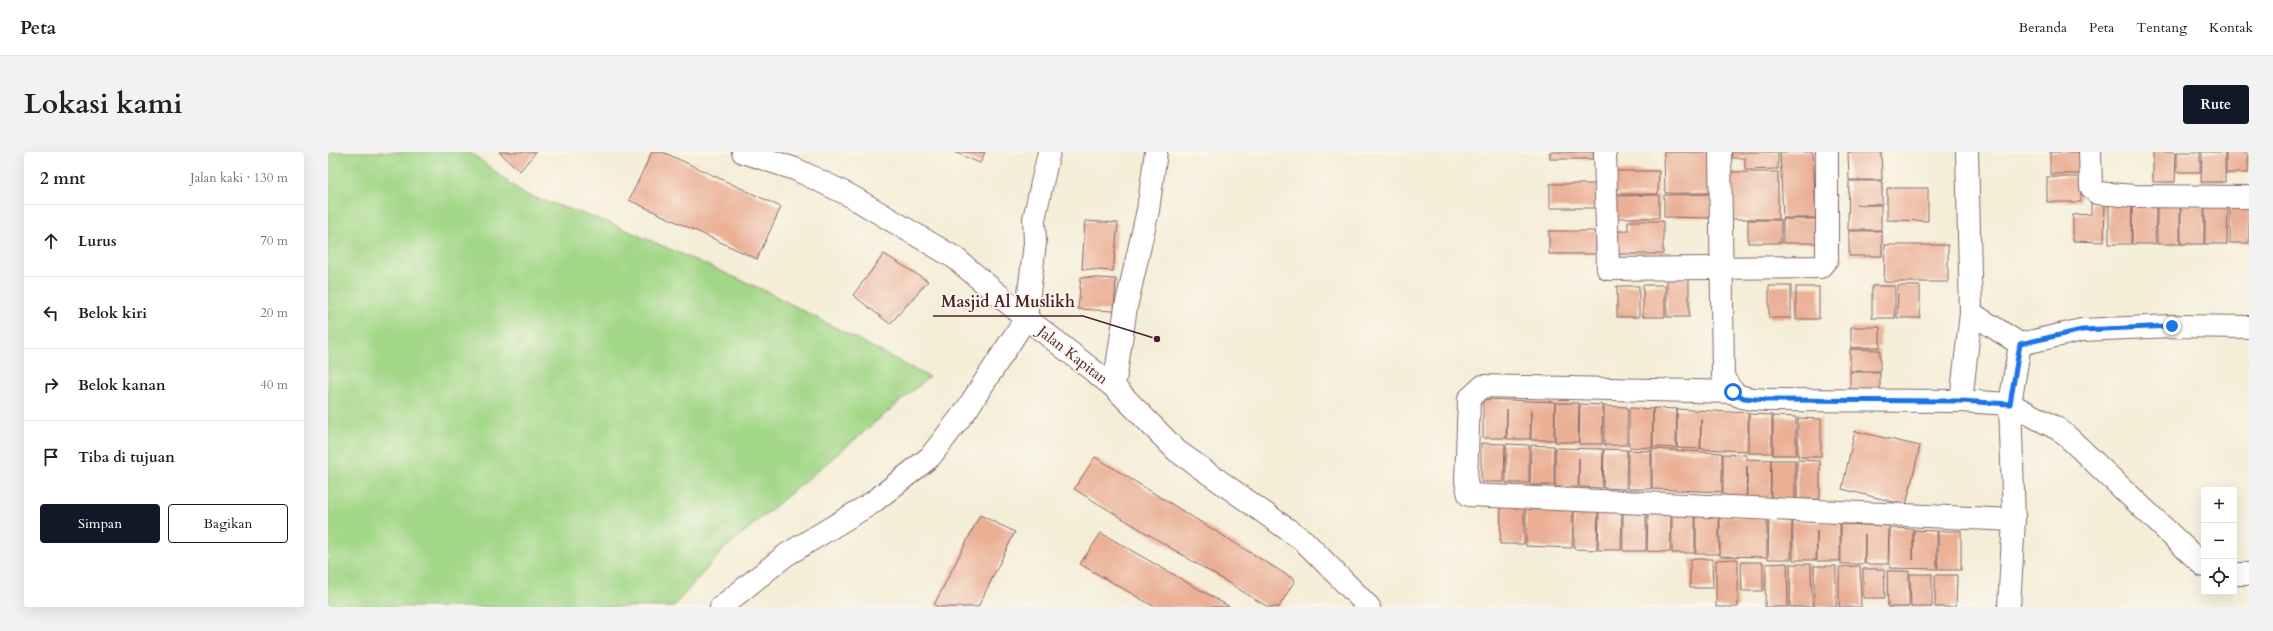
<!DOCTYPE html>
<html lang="id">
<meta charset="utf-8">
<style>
:root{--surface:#fff;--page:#f2f2f2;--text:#202124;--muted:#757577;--line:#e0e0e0;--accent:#111827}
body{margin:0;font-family:Cardo,serif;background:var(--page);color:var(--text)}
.controls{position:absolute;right:12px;bottom:12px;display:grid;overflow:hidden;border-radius:4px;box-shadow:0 4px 16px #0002}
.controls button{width:36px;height:36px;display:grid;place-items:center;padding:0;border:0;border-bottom:1px solid var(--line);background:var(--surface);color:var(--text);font:20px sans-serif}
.stop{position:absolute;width:12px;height:12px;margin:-9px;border:3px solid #1a73e8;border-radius:50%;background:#fff}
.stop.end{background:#1a73e8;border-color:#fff;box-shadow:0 1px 4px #0008}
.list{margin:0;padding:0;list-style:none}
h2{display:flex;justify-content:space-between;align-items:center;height:52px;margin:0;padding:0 16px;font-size:17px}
h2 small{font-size:13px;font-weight:400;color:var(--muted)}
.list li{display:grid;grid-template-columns:26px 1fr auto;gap:12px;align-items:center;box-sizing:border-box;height:72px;padding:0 16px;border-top:1px solid var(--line)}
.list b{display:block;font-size:15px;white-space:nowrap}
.list em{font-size:13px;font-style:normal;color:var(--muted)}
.actions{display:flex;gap:8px;padding:12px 16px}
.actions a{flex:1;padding:9px 0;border:1px solid var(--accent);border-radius:4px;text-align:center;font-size:14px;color:var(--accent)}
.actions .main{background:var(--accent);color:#fff}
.icon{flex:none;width:22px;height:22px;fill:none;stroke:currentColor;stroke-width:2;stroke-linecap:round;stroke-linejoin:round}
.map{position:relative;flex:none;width:1921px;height:455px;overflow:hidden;border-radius:4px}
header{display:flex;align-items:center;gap:24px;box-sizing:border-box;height:56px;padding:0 20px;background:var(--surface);border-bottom:1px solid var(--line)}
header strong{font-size:19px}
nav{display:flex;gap:22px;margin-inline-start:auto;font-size:14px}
.intro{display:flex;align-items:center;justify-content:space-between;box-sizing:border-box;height:96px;padding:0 24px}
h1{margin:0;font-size:28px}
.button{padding:10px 18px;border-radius:4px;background:var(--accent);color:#fff;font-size:14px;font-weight:700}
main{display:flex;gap:24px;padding:0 24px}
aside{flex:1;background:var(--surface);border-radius:4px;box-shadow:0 4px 16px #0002}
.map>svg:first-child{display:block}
.green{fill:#a2d787;stroke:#767b59}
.building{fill:#eaaf94}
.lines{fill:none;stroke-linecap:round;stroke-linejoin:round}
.minor-casing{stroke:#866767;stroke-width:24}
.minor{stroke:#fff;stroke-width:22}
.route{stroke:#1a73e8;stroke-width:5}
.labels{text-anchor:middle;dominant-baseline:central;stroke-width:3.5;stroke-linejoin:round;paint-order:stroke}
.street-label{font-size:15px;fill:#4a1f2b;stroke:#fbf7ec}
.leader{fill:none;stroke:#4a1f2b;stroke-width:1.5}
.callout-dot{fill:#4a1f2b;stroke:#fbf7ec;stroke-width:1.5}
.callout-label{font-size:16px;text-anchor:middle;font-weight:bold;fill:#4a1f2b;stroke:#fbf7ec;stroke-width:3.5;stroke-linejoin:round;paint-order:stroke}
</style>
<header>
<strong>Peta</strong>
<nav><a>Beranda</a><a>Peta</a><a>Tentang</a><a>Kontak</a></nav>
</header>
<div class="intro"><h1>Lokasi kami</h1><a class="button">Rute</a></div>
<main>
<aside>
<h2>2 mnt<small>Jalan kaki · 130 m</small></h2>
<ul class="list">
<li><svg class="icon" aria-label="ahead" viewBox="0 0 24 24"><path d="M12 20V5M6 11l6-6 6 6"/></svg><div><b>Lurus</b></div><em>70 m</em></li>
<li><svg class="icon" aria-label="left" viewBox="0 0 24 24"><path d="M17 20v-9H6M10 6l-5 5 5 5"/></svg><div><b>Belok kiri</b></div><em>20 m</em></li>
<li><svg class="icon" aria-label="right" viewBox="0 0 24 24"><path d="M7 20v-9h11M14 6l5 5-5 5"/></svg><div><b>Belok kanan</b></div><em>40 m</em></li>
<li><svg class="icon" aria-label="arrive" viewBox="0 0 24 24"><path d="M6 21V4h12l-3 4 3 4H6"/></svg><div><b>Tiba di tujuan</b></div></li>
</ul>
<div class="actions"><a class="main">Simpan</a><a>Bagikan</a></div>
</aside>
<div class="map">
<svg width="1921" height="455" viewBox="0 0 1921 455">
<rect width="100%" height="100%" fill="#fbf7ec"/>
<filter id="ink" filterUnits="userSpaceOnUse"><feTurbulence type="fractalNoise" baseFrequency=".025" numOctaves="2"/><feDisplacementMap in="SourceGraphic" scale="8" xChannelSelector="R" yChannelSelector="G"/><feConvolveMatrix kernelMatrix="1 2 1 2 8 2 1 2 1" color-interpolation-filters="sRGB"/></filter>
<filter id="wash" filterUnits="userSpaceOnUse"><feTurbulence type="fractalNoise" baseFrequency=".012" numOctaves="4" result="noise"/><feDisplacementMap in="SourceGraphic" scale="16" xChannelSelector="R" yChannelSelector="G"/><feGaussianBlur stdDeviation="0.9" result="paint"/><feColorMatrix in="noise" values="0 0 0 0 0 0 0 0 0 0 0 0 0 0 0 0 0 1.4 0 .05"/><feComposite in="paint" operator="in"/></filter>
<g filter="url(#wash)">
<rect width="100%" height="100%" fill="#f4edd7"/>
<!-- green -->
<polygon class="green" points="0,0 142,0 196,42 282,71 438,139 601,225 395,398 345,455 0,455"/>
<g id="blocks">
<!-- building -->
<g class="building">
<polygon points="171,0 208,0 192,19"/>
<polygon points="324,0 335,0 453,55 429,107 301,48"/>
<polygon points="626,0 657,0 652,11"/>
<rect x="1222" y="0" width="47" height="7"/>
<polygon points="1336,0 1384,0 1384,41 1337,41"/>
<polygon points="1402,0 1450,0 1450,17 1417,18 1417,6 1402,6"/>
<polygon points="1452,0 1485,0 1488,66 1455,66"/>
<polygon points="1520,0 1553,0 1554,28 1521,28"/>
<rect x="1722" y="0" width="33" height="22"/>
<polygon points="1825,0 1848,0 1847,30 1825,30"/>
<rect x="1849" y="0" width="23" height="20"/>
<polygon points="1874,0 1897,0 1897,30 1873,30"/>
<rect x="1898" y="0" width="22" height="21"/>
<polygon points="1283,19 1331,19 1330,42 1283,42"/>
<rect x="1402" y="20" width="48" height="47"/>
<rect x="1719" y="25" width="34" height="25"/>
<polygon points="1521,29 1554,29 1554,52 1528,53 1553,53 1553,78 1520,78"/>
<rect x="1222" y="32" width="47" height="24"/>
<polygon points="1559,36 1600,36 1600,69 1559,68"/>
<polygon points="1383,42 1383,66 1336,65 1336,43"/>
<polygon points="1331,43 1331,66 1284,66 1284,44"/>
<polygon points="1763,51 1777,51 1776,90 1745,89 1745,63 1763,62"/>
<rect x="1902" y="52" width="19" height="39"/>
<polygon points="1781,53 1804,53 1803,92 1781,92"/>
<polygon points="1804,53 1828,53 1827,92 1804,92"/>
<rect x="1829" y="53" width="23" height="39"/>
<rect x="1853" y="53" width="23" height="39"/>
<polygon points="1877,53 1900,53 1899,92 1877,92"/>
<rect x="1455" y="67" width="33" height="24"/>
<rect x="1420" y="68" width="33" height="23"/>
<polygon points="757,69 790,71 785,119 754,117"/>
<polygon points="1300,69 1335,69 1335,102 1288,102 1287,79 1300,79"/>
<rect x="1221" y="79" width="47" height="23"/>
<rect x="1521" y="79" width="33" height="25"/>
<polygon points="1557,93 1620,93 1620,130 1556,130"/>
<polygon points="556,102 600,129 562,172 525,143"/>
<polygon points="753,125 788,127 786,159 750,157"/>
<rect x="1339" y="126" width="22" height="39"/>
<rect x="1315" y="133" width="22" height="32"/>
<rect x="1289" y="134" width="22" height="31"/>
<rect x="1441" y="134" width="22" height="32"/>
<rect x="1544" y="134" width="23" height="32"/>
<polygon points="1570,134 1592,134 1592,166 1569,166"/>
<rect x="1468" y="135" width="23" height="32"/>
<polygon points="1523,175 1552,175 1552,195 1523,196"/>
<polygon points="1522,197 1552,198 1552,219 1522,219"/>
<rect x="1522" y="220" width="30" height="21"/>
<polygon points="1155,247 1227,250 1226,288 1203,288 1203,257 1202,287 1179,287 1179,257 1178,286 1155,286"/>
<polygon points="1227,251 1251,251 1250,290 1227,290"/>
<polygon points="1252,252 1275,253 1274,292 1251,292"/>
<polygon points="1276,254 1299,255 1299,293 1276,293"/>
<polygon points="1301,256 1325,257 1324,296 1301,295"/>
<polygon points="1325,256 1349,257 1348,296 1325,295"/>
<polygon points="1349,257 1420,261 1420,299 1373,297 1373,267 1372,297 1349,296"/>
<polygon points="1421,262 1444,263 1444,301 1421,301"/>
<polygon points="1445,264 1468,265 1468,303 1445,303"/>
<polygon points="1470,266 1493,267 1493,305 1470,305"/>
<polygon points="1527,279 1592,294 1578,353 1514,337"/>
<polygon points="1153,291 1177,292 1176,330 1153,330"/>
<polygon points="1178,292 1201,293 1201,331 1178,331"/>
<polygon points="1203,293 1226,294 1226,333 1202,333"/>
<polygon points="1227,296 1275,297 1274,336 1251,335 1251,306 1250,335 1227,335"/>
<polygon points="1276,297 1299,298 1298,337 1275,336"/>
<polygon points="1324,297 1394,301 1394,340 1324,337"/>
<polygon points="1300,298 1323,299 1323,337 1300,337"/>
<polygon points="1395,302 1418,303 1418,307 1443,308 1442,346 1419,346 1419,314 1418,346 1395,346"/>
<polygon points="767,305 967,428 951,455 940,455 746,337"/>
<rect x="1443" y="308" width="24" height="39"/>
<polygon points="1469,308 1492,309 1492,347 1469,347"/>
<polygon points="1173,353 1196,354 1196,392 1172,392"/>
<polygon points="1198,355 1245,358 1244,396 1198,394"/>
<polygon points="1246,359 1270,359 1269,398 1246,397"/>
<polygon points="1271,359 1294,360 1293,398 1270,398"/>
<polygon points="1295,359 1318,360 1318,399 1295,399"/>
<polygon points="1320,360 1343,361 1342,400 1319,399"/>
<polygon points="1344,362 1367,363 1367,401 1344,401"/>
<polygon points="652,363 687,380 650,455 611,455 606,453"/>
<rect x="1368" y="363" width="23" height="39"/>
<polygon points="1392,364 1439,367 1439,405 1392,404"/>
<polygon points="1441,368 1464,369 1463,407 1440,407"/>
<polygon points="1465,369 1512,371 1512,409 1489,409 1489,379 1488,408 1465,408"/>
<polygon points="1513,372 1561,374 1560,412 1537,412 1537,382 1536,412 1513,412"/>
<polygon points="1562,376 1585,377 1585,408 1586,378 1609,379 1609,417 1562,416"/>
<rect x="1610" y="379" width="23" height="39"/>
<polygon points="773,381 902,455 827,455 752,412"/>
<polygon points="1362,407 1384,407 1385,436 1362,436"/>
<polygon points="1410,407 1410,455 1388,455 1388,408"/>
<polygon points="1413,410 1435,410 1435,439 1414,439"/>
<polygon points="1459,411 1460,455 1437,455 1438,412"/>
<polygon points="1462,412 1483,412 1484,455 1462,455"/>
<rect x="1486" y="414" width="22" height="41"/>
<polygon points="1532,414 1533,455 1511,455 1511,415"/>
<polygon points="1535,417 1556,417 1557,446 1535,446"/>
<polygon points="1559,419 1581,419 1581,455 1560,455"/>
<polygon points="1582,422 1604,422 1604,455 1583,455"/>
<polygon points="1607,423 1629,423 1628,455 1607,455"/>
</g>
</g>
</g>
<g filter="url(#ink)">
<use href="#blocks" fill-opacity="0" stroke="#866767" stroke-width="1"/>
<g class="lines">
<!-- minor casing -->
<g class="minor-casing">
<g id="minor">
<polyline points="415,0 467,17 521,43 627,106 698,166 786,235 849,299 976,389 1041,455"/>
<polyline points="1277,0 1280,117 1492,115 1499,107 1499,0"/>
<path d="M1392 0 1395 224C1407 248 1414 246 1439 248L1633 249 1682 252 1730 277 1741 286 1876 414"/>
<polyline points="1762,0 1763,35 1769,41 1807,44 1921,45"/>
<polyline points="1643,161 1692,192 1754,178 1844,174 1921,175"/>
<polyline points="786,235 798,155 820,58 828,0"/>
<polyline points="1405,240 1155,234 1141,247 1138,329 1141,343 1686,368"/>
<polyline points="1633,249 1643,161 1639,0"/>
<polyline points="1906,422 1921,422"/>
<polyline points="393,455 458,403 544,351 602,305 639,257 698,166 707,91 706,67 721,0"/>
<polyline points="1681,455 1686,368 1682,252 1692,192"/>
</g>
</g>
<!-- minor -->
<use href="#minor" class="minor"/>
</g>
</g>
<g class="lines" filter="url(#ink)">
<!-- route -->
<polyline class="route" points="1405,240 1416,246 1439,248 1633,249 1682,252 1692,192 1754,178 1844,174"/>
</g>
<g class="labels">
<!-- street labels -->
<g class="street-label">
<text transform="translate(745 203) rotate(38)">Jalan Kapitan</text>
</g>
</g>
<!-- callouts -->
<path class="leader" d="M829 187L755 164H605"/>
<circle class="callout-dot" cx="829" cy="187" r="4"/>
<g class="callout-label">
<text x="680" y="155">Masjid Al Muslikh</text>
</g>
</svg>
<div class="controls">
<button>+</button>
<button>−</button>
<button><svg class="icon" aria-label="locate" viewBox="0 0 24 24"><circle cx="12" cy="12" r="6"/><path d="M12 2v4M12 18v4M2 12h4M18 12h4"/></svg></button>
</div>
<div class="stop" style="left:1405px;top:240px"></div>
<div class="stop end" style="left:1844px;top:174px"></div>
</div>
</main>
